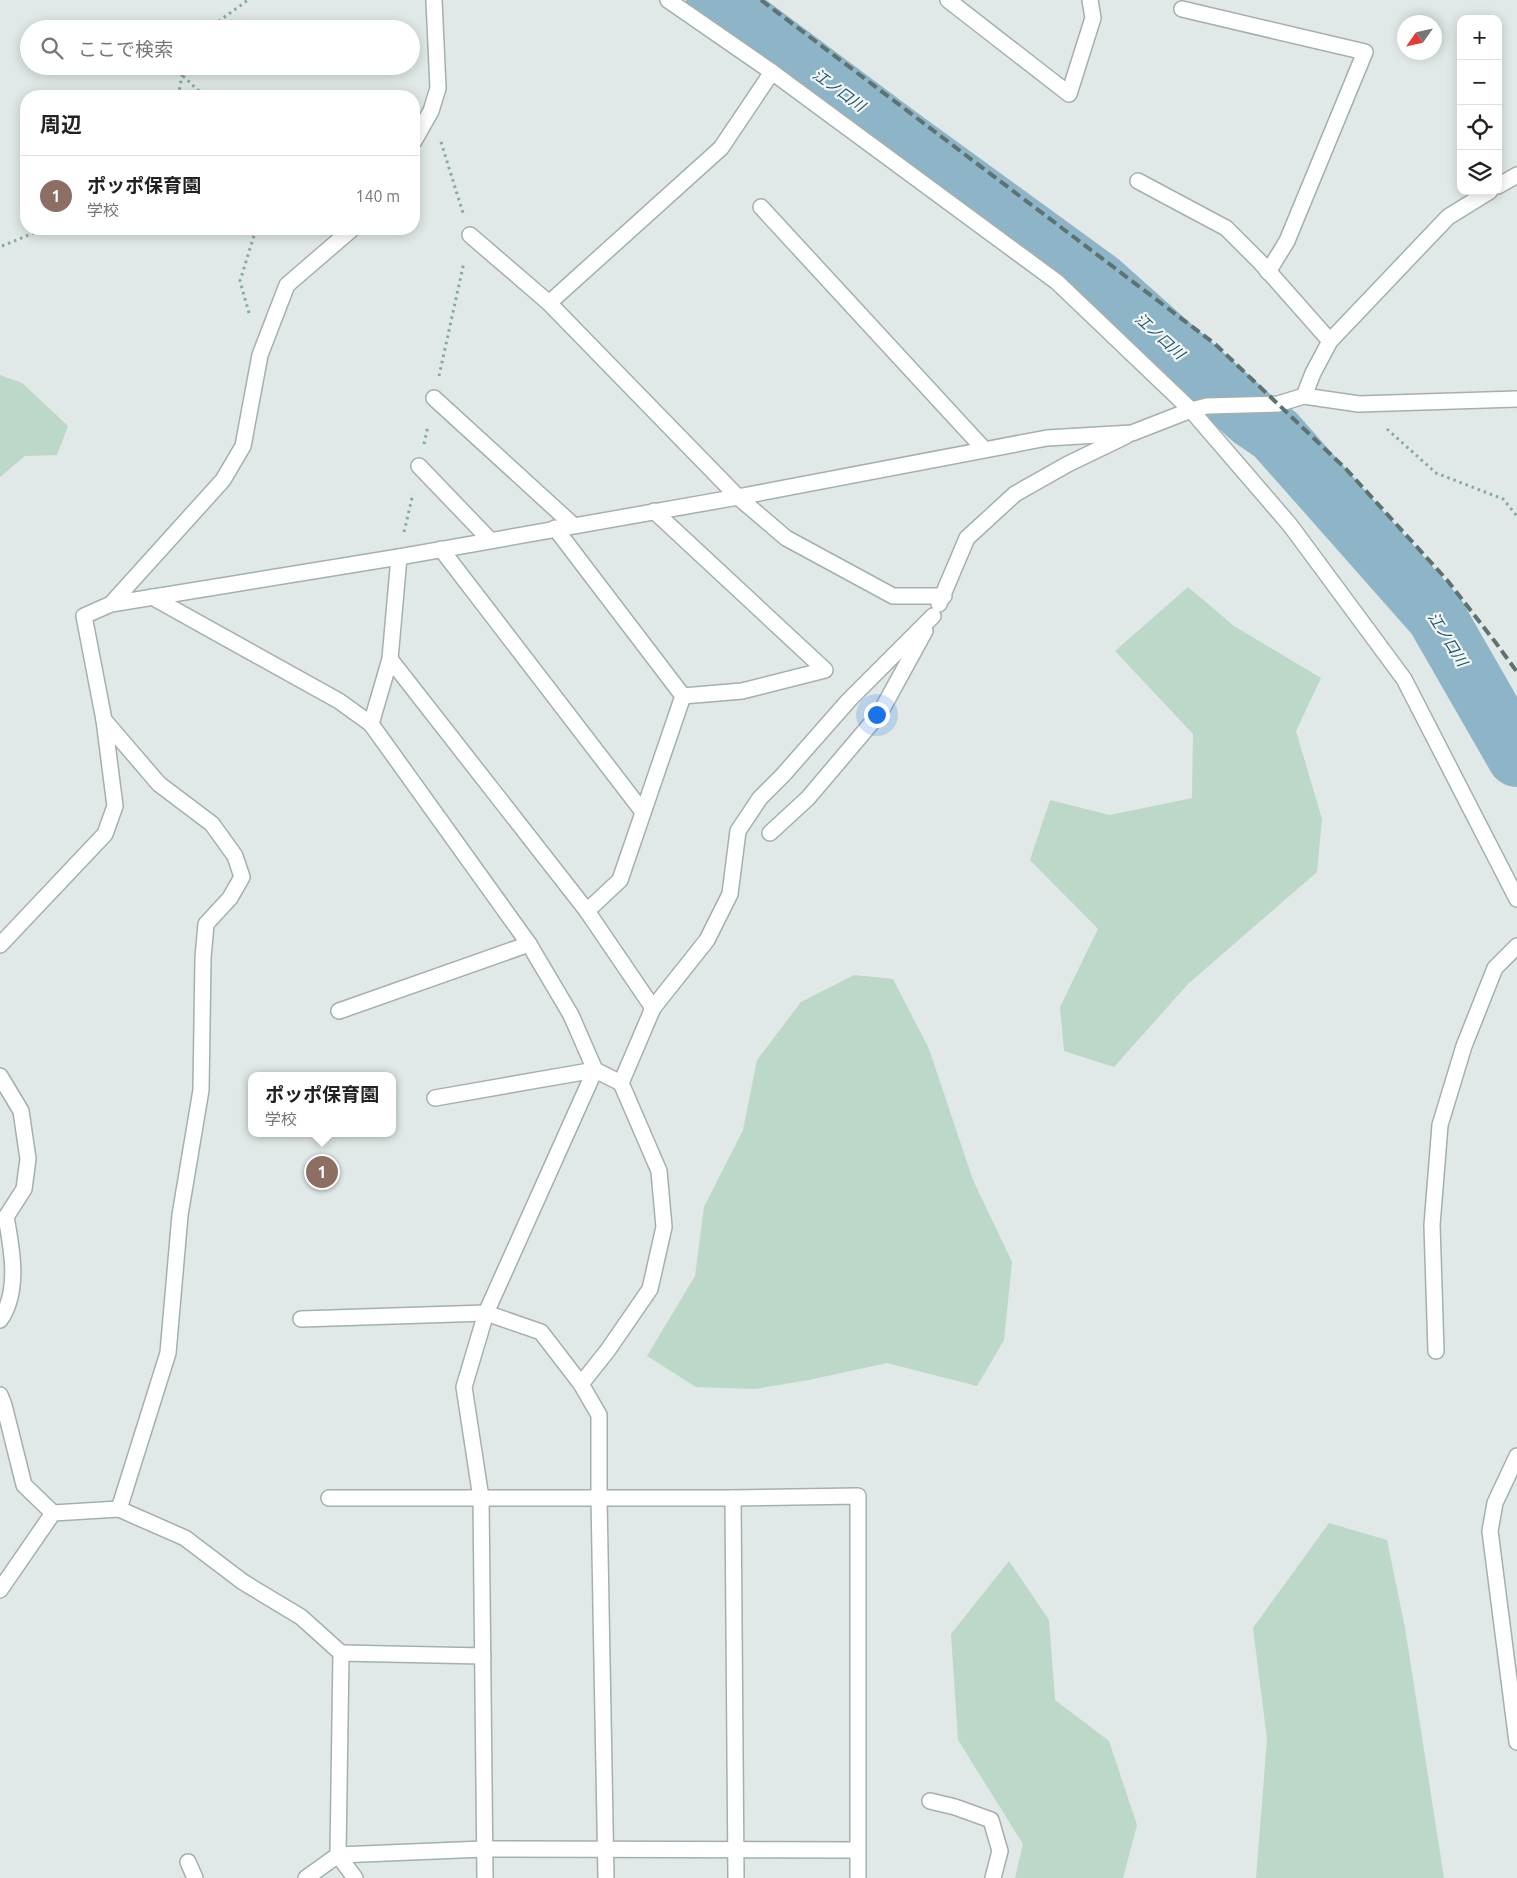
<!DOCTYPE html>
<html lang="ja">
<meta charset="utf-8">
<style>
:root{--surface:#fff;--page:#f6f6f6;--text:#222;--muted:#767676;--line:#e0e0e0;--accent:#d93025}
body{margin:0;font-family:Ubuntu,"Noto Sans JP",sans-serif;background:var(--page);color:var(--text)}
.controls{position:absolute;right:15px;top:15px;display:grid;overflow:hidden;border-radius:10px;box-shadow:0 2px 12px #0003}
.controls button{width:45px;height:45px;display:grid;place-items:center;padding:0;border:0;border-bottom:1px solid var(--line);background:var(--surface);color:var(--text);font:25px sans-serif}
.compass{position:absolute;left:1397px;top:15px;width:45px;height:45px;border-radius:50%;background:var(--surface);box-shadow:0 2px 12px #0003;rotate:236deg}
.you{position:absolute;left:876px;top:714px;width:18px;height:18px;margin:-12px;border:4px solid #fff;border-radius:50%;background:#1a73e8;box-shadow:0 0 0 8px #1a73e833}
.badge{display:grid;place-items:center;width:32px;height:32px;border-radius:50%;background:var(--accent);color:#fff;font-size:16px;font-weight:700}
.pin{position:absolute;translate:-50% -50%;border:2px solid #fff;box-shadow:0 1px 5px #0006}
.popup{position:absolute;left:248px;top:1072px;width:148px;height:65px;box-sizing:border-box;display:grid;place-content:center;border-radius:10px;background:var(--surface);filter:drop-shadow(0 1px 4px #0005);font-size:16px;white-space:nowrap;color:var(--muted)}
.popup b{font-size:19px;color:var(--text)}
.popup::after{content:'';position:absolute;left:50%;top:100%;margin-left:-10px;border:10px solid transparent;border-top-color:var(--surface)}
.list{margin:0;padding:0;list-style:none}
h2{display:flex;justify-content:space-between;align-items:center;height:65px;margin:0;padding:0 20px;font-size:21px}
h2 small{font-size:16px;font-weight:400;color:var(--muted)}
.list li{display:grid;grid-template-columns:32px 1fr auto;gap:15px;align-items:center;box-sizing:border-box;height:80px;padding:0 20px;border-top:1px solid var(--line)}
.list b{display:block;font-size:19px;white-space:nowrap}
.list p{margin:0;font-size:16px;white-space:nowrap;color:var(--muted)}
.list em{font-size:16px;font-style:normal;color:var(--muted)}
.icon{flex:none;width:28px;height:28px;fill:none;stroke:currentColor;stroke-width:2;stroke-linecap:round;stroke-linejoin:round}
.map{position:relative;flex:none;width:1517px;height:1878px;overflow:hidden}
.search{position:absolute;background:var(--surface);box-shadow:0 2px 12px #0003;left:20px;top:20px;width:400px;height:55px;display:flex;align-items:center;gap:12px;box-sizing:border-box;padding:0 18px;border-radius:28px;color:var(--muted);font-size:19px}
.panel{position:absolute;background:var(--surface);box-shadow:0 2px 12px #0003;left:20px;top:90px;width:400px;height:145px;border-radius:20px}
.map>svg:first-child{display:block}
.green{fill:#bbd8c8}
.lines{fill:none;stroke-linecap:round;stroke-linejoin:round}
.river{stroke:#8eb4c8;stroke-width:60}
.street-casing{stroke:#a4b0ae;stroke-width:18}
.path{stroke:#84a9a4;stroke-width:3;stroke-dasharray:2.5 4;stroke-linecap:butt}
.street{stroke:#fff;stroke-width:15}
.rail{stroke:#5d7371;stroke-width:4;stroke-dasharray:10 5;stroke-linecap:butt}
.labels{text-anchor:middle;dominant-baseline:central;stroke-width:4.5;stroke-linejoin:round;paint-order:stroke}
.water-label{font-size:15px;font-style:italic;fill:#24526b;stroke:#f0f6f4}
</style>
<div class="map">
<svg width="1517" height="1878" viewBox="0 0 1517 1878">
<rect width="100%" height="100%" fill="#e0e9e7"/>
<!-- green -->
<g class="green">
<polygon points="0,375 22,383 68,426 57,455 25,456 0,477"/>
<polygon points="1188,587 1234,626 1321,678 1296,731 1322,819 1317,872 1188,984 1114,1067 1064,1051 1060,1007 1098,929 1030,860 1050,800 1110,815 1192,798 1193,734 1115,651"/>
<polygon points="854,975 893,979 929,1049 973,1180 1012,1262 1004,1340 977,1386 887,1363 809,1380 755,1389 696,1387 647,1356 695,1276 704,1207 743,1130 757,1060 801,1002"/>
<polygon points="1329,1523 1387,1540 1405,1628 1444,1878 1256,1878 1267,1739 1253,1628"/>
<polygon points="1009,1561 1049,1620 1055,1700 1109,1741 1137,1825 1123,1878 1015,1878 1023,1844 958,1740 951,1634"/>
</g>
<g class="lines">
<!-- river -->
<polyline class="river" points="716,0 901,138 1099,282 1253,419 1275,434 1436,616 1517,757"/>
<!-- street casing -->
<g class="street-casing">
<g id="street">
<polyline points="668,0 772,72 1057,282 1191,410 1290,525 1404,679 1517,899"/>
<polyline points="948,0 1069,94 1093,18 1090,0"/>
<polyline points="1182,9 1365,52 1287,241 1268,272"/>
<polyline points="414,141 431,111 438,88 434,0"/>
<polyline points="1138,181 1226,228 1261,263 1330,341"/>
<polyline points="1498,186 1517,175"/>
<polyline points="761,207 984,449"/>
<polyline points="470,235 549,303 738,497 786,538 893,596 944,596"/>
<polyline points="549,303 721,148 772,72"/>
<polyline points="1304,396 1313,373 1330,341 1448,217 1490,191"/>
<polyline points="434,398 573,525"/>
<polyline points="419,466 490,540"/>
<polyline points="654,511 825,670 742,691 683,696"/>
<polyline points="555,528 683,696 620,880 587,911"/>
<polyline points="441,549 643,812"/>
<polyline points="399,557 390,659 371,724 529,944 571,1015 595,1070 486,1313 464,1387 481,1498 485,1878"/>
<polyline points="152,597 339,701 371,724"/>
<polyline points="111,604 223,480 243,446 260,355 287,285 352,229"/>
<polyline points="939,604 967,538 1015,494 1068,464 1126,436"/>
<polyline points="390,659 587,911 653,1008"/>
<polyline points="770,833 808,798 880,713 925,631"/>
<polyline points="0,945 105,834 115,806 104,720"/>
<polyline points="339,1011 529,944"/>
<path d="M0 1076 21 1111 28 1159 24 1189 6 1217C12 1249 20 1292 0 1320"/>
<polyline points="435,1098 595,1070 621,1083 653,1008 707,940 730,894 738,831 760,798 783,775 849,700 933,616"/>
<polyline points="301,1319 486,1313 541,1332 581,1384 599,1415 599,1498 606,1878"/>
<polyline points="1436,1351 1432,1225 1440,1125 1464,1046 1495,968 1517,946"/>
<polyline points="581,1384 608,1350 650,1289 664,1227 659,1171 621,1083"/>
<polyline points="0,1395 4,1405 24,1485 53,1513"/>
<polyline points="1517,1456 1495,1503 1490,1531 1517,1742"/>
<polyline points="329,1498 733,1498 858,1496 858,1878"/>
<polyline points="733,1498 736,1878"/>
<polyline points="0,1590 53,1513 119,1509"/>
<polyline points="341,1653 483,1656"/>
<polyline points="930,1801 955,1807 991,1820 1000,1851 993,1878"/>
<polyline points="188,1862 195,1878"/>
<polyline points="306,1878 338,1855 484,1849 857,1850"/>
<polyline points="355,1878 338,1855 341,1653 301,1617 243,1582 185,1538 119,1509 168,1353 180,1215 201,1090 203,958 206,924 230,898 242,877 235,856 212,824 159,784 104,720 84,616 111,604 399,557 738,497 1047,438 1132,433 1191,410 1207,406 1278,404 1304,396 1359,404 1517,399"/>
</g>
</g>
<!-- path -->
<g class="path">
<polyline points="208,29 248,0"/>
<polyline points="183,76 204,96"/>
<polyline points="178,96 184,66"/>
<polyline points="441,142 463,213"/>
<polyline points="2,246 43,229"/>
<polyline points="249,313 240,281 256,229"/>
<polyline points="439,376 464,262"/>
<polyline points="1387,429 1436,473 1503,499 1517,516"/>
<polyline points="424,444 428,426"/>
<polyline points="404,532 413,494"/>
</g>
<!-- street -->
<use href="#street" class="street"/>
<!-- rail -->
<polyline class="rail" points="761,0 1215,344 1346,469 1447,580 1496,643 1517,672"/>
</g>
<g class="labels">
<!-- water labels -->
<g class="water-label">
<text transform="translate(839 90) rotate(36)">江ノ口川</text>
<text transform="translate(1160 336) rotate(42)">江ノ口川</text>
<text transform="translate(1448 639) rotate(58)">江ノ口川</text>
</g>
</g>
</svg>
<div class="controls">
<button>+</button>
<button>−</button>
<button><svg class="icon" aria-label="locate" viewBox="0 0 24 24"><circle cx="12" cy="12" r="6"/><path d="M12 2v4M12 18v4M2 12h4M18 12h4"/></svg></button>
<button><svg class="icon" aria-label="layers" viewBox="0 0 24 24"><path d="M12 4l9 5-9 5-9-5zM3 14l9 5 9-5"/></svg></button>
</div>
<svg class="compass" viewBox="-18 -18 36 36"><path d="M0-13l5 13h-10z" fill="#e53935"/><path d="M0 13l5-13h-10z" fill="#767676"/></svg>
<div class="you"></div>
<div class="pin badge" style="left:322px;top:1172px;background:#8d6e63">1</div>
<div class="popup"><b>ポッポ保育園</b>学校</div>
<div class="search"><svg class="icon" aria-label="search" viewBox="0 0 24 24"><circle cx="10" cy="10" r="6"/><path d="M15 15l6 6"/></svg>ここで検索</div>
<section class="panel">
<h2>周辺<small></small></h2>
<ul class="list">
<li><span class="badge" style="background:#8d6e63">1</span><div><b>ポッポ保育園</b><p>学校</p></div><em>140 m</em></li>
</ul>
</section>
</div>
